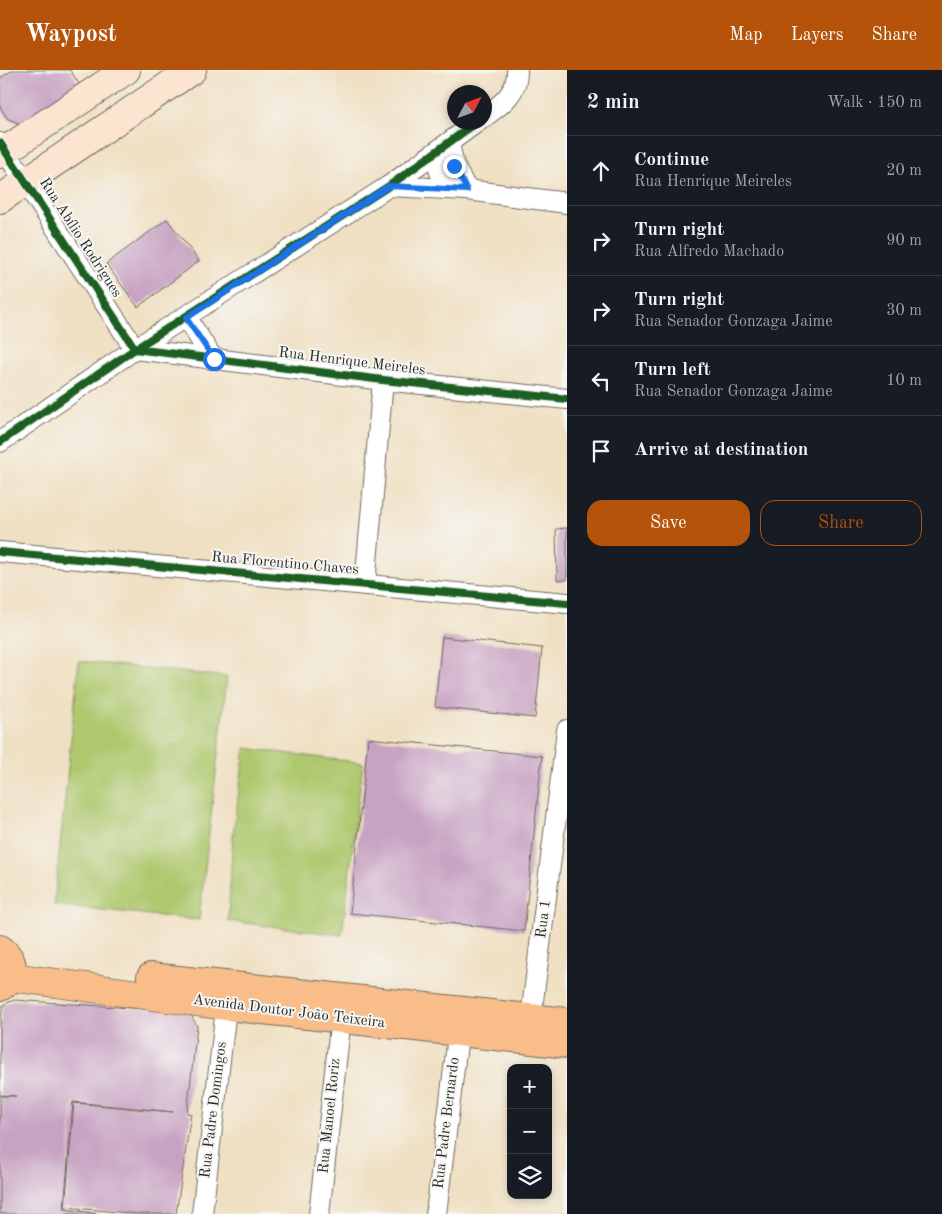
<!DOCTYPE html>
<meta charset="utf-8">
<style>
:root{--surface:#171b24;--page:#242831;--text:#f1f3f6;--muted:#9ea1a6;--line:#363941;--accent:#b45309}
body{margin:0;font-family:"Old Standard TT",serif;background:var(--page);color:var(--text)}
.controls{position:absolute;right:15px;bottom:15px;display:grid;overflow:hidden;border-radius:10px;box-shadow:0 2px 8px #0003}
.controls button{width:45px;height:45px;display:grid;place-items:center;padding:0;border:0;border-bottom:1px solid var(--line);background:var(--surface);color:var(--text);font:25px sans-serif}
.compass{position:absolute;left:447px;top:15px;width:45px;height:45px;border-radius:50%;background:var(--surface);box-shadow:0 2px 8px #0003;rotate:49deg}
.stop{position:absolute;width:15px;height:15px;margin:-11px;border:4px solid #1a73e8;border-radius:50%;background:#fff}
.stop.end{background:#1a73e8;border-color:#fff;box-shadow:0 1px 5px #0008}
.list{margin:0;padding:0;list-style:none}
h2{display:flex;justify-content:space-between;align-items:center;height:65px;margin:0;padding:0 20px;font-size:21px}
h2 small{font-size:16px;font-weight:400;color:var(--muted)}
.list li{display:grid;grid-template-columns:32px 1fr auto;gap:15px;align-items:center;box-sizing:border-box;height:70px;padding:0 20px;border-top:1px solid var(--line)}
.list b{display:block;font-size:19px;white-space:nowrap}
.list p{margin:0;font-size:16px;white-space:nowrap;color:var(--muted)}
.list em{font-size:16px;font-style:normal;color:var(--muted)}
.actions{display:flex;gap:10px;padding:15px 20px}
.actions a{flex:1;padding:11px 0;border:1px solid var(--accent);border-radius:15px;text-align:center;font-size:18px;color:var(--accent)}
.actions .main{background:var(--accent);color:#fff}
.icon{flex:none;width:28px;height:28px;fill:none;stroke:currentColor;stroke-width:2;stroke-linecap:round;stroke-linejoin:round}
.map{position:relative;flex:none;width:567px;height:1144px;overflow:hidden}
header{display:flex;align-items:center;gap:30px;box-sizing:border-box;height:70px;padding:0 25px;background:var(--accent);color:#fff}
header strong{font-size:24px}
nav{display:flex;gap:28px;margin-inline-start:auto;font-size:18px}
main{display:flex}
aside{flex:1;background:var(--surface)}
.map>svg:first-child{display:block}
.green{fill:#afc86e;stroke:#6d7a4c}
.building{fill:#c7a2c2}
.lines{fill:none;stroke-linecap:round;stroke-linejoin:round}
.street-casing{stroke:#706a60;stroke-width:22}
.secondary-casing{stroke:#706a60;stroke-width:30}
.primary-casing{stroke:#706a60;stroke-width:30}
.street{stroke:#fff;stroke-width:20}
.secondary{stroke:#fce5d0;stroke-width:28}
.primary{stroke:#f8bd89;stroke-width:28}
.cycleway-casing{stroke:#f6f6f2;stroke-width:11}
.cycleway{stroke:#1b5e20;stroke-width:8}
.route{stroke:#1a73e8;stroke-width:6}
.labels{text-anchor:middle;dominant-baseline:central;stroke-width:4;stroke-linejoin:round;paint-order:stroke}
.street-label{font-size:15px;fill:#2b2b2b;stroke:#f6f6f2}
</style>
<header>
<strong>Waypost</strong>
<nav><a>Map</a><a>Layers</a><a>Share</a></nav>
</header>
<main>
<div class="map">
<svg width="567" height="1144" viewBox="0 0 567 1144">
<rect width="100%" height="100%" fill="#f6f6f2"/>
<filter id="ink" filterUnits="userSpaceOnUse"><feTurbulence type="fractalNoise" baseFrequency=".02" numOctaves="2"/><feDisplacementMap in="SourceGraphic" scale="10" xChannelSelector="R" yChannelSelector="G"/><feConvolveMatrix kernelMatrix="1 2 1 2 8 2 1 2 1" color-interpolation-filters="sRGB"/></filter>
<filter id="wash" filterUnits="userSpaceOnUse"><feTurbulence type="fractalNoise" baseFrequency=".0096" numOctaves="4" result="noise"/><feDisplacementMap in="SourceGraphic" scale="20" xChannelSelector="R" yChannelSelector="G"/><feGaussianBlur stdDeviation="1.12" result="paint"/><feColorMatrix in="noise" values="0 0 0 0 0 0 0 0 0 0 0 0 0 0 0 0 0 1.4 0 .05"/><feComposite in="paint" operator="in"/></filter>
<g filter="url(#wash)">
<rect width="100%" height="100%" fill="#f0e0c3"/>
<!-- green -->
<g class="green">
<polygon points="79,591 227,607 199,850 54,835"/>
<polygon points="245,678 363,693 342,865 228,851 233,764"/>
</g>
<g id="blocks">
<!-- building -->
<g class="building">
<polygon points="13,0 70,0 82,19 24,55 8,49 0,37 0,8"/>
<polygon points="167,149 199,191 138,237 106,194"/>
<polygon points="567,458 567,510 557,510 556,459"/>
<polygon points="442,567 542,578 535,648 435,637"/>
<polygon points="368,668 542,686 524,861 350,843"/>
<polygon points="14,930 189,942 197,956 187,1043 191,1044 176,1144 139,1144 65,1137 74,1033 173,1042 73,1032 64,1139 99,1144 0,1144 0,1026 16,1026 0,1025 0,956 3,935"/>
</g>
</g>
</g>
<g filter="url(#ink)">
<use href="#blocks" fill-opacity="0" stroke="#706a60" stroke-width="1"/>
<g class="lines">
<!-- street casing -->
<g class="street-casing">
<g id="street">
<path d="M484 47C501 35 518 23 517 0"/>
<polyline points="0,73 135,279 383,310 567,329"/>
<polyline points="449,74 454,96 467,120"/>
<polyline points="434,85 446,119"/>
<polyline points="389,116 467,120 567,133"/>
<polyline points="186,247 213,289"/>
<polyline points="0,372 135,279 389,116 477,52"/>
<polyline points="0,482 567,533"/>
<polyline points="365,515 383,310"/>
<polyline points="531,947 567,660"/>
<polyline points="202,1144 228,922"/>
<polyline points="319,1144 341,948"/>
<polyline points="436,1144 460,950"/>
</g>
</g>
<!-- secondary casing -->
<g class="secondary-casing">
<g id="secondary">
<polyline points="0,84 126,0"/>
<polyline points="0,129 192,0"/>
</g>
</g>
<!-- primary casing -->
<g class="primary-casing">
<g id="primary">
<path d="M0 879C15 889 17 908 0 917"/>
<polyline points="11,907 227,936 567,974"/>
<polyline points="151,907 567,952"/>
</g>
</g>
<!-- street -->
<use href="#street" class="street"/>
<!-- secondary -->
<use href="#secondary" class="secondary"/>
<!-- primary -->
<use href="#primary" class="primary"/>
<!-- cycleway casing -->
<g class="cycleway-casing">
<g id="cycleway">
<polyline points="0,73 135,279 383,310 567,329"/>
<polyline points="0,372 135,279 389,116 477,52"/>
<polyline points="0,482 567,533"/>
</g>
</g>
<!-- cycleway -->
<use href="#cycleway" class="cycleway"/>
</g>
</g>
<g class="lines" filter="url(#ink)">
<!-- route -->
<polyline class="route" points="214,289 186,248 389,116 467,120 454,96"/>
</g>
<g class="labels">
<!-- street labels -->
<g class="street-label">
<text transform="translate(80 168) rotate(57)">Rua Abílio Rodrigues</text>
<text transform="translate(352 292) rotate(7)">Rua Henrique Meireles</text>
<text transform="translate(285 494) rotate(5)">Rua Florentino Chaves</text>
<text transform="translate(544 849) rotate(-83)">Rua 1</text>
<text transform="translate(289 942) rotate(7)">Avenida Doutor João Teixeira</text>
<text transform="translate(214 1040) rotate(-83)">Rua Padre Domingos</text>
<text transform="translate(330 1046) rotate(-84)">Rua Manoel Roriz</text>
<text transform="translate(447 1053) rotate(-83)">Rua Padre Bernardo</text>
</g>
</g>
</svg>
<div class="controls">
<button>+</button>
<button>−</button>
<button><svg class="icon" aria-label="layers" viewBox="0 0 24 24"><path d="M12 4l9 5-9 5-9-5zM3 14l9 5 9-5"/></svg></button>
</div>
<svg class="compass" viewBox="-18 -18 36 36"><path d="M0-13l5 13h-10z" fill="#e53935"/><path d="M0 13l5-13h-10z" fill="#9ea1a6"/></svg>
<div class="stop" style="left:214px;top:289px"></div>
<div class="stop end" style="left:454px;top:96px"></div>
</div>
<aside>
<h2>2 min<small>Walk · 150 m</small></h2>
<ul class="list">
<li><svg class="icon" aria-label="ahead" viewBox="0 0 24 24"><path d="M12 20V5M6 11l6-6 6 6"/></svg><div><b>Continue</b><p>Rua Henrique Meireles</p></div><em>20 m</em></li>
<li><svg class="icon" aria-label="right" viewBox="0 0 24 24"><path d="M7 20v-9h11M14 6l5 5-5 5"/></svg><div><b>Turn right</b><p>Rua Alfredo Machado</p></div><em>90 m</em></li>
<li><svg class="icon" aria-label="right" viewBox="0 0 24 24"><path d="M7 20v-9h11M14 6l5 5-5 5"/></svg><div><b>Turn right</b><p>Rua Senador Gonzaga Jaime</p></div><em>30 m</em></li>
<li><svg class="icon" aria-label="left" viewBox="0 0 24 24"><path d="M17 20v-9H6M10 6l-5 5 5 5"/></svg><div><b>Turn left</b><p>Rua Senador Gonzaga Jaime</p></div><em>10 m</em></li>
<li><svg class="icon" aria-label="arrive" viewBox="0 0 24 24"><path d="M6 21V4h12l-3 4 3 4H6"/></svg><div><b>Arrive at destination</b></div></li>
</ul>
<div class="actions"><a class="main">Save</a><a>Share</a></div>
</aside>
</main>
